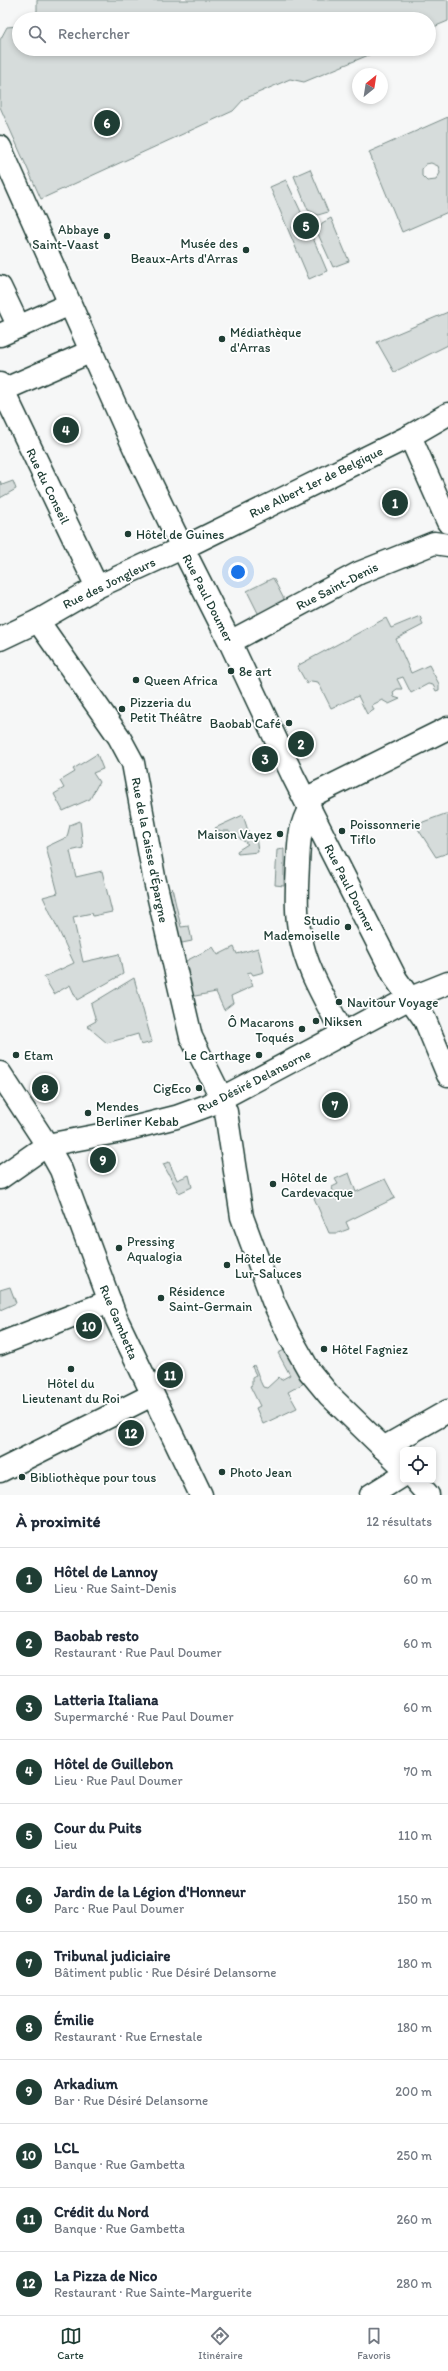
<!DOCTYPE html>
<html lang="fr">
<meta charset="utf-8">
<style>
:root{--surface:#fff;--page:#f6f6f7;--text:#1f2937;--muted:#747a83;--line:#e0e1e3;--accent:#1f3d34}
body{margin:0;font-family:Itim,sans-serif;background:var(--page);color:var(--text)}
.controls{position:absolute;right:12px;bottom:12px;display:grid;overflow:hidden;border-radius:6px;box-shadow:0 2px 6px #0003}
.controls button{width:36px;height:36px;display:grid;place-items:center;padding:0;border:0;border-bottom:1px solid var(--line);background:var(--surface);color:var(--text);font:20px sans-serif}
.compass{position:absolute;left:352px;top:68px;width:36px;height:36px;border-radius:50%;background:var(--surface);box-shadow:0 2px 6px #0003;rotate:30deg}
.you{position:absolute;left:238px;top:572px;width:14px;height:14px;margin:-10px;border:3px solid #fff;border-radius:50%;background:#1a73e8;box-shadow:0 0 0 6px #1a73e833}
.badge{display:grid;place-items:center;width:26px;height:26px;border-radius:50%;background:var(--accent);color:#fff;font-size:13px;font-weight:700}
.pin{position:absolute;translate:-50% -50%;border:2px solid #fff;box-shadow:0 1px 4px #0006}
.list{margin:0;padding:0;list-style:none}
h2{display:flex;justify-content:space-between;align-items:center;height:52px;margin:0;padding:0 16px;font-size:17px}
h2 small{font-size:13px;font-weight:400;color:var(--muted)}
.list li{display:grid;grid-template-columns:26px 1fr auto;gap:12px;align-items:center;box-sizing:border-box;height:64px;padding:0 16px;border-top:1px solid var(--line)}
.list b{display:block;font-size:15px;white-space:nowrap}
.list p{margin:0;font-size:13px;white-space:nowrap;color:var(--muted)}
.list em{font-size:13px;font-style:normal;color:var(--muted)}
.icon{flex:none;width:22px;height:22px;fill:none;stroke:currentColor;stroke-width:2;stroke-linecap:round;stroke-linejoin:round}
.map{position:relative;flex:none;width:448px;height:1495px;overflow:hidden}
.search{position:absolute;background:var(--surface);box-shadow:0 2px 6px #0003;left:12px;right:12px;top:12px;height:44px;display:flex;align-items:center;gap:10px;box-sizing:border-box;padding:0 14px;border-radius:22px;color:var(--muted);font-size:15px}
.sheet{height:820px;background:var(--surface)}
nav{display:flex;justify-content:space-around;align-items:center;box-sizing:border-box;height:56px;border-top:1px solid var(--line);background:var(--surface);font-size:11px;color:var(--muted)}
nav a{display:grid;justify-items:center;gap:2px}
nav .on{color:var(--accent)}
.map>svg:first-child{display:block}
.green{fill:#d6dcdb;stroke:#7a8c88;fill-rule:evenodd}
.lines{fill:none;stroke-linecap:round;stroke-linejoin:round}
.minor-casing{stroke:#1f3d34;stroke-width:25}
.minor{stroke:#fff;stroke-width:22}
.poi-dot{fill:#1f3d34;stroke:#fff;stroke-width:1.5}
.labels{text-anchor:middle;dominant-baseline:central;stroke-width:3.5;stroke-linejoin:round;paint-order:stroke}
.poi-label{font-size:13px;fill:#1f3d34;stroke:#fff;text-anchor:start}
.street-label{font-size:13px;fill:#1f3d34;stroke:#fff}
</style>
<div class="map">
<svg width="448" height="1495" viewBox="0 0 448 1495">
<rect width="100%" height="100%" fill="#f6f7f7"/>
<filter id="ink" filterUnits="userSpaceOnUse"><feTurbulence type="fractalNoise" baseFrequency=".025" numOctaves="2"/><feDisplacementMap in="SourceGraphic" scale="8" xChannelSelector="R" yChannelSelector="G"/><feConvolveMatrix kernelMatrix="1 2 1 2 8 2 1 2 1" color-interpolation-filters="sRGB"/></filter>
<g filter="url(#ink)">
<!-- green -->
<g class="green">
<polygon points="37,0 448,0 448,21 429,29 429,19 31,19 37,11"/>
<polygon points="19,26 19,49 383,49 304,82 290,79 244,99 233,111 41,199 0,107 0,40 7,27"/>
<path d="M448 117V212L402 232 369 152ZM426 164 431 163 438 166 440 173 436 180 427 181 422 176V169Z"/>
<polygon points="310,169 328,212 318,215 308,210 294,176"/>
<polygon points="286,180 301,212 297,224 292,227 294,233 301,231 313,238 327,271 309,279 270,187"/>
<polygon points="331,218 349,261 333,267 318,234 322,223"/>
<polygon points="448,312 448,345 394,372 377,342"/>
<polygon points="0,481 2,485 13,481 16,489 0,498"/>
<polygon points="273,578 286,603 260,617 247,591"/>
<polygon points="420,616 423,625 396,639 411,673 429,665 439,684 439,690 436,691 433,685 428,684 411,693 403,677 397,679 402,689 397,689 393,692 394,697 400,699 389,704 382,700 372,705 374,710 367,714 358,696 331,708 318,682 311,681 307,684 297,666 386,618 391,628"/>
<polygon points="97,754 103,769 93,773 99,782 90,799 63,811 54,794 64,788 60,781 75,772 73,769"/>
<polygon points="445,814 448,814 448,853 436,857 418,829 423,822"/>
<polygon points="243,815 250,837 256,836 258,852 238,854 237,851 248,844 229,831 217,831 215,828"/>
<polygon points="80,821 83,848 70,851 76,877 102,871 112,912 93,916 92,913 73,917 83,962 119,954 123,974 77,1000 70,985 54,994 44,977 74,963 43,897 58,893 46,847 67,837 70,825"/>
<polygon points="284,849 284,886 275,885 277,850"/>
<polygon points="172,888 181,927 189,926 192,941 177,944 168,892"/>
<polygon points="213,947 218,955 234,947 237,954 258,948 264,972 253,975 251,972 247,973 253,986 231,996 233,1003 224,1010 216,992 190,997 182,963"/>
<polygon points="134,978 152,1042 141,1045 138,1034 107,1043 87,1026 96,1021 91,1004"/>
<polygon points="169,1162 177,1180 189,1175 192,1187 179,1193 163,1164"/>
<polygon points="349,1173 356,1192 385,1179 395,1198 346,1222 349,1229 338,1233 329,1233 314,1198 333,1191 332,1187 338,1184 335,1179"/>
<polygon points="10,1287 16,1303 0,1310 0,1290"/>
<path d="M287 1349 306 1382 288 1392 297 1408 263 1424 256 1408 260 1406 250 1386 252 1385V1377L256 1375 252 1367 254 1365C258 1373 259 1380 263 1387L267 1388 279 1377 281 1380 290 1375 278 1353Z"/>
</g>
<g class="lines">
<!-- minor casing -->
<g class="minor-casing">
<g id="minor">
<polyline points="0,147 137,454 174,531 230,642 293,776 396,979 425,1020 448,1075"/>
<polyline points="0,287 19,327"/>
<polyline points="0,335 70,304"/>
<polyline points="0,384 97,587"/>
<polyline points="3,390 92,351"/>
<polyline points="410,436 448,522"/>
<polyline points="38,621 119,737 133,763 154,877 191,1037 218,1091 226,1112 242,1217 273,1301 288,1333 310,1372 329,1395 403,1467"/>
<polyline points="0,639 38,621 97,587 195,542 410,436 448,414"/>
<polyline points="230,642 359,573 434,543 448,545"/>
<polyline points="305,799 448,728"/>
<path d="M310 808C299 826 299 843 298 864 297 887 295 911 300 934 306 970 327 1002 343 1034"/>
<polyline points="0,1073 47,1145 61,1170 116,1318 201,1495"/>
<polyline points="0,1178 47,1145 116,1132 176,1117 209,1105 408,999 448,983"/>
<polyline points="0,1344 110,1301"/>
<polyline points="383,1448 448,1411"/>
<polyline points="0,1471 152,1395"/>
<polyline points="415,1480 428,1495"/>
<polyline points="371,1495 403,1475"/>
</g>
</g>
<!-- minor -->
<use href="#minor" class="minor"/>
</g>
</g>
<!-- markers -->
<g class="poi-dot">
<circle cx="107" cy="236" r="4"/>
<circle cx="246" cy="250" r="4"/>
<circle cx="222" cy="339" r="4"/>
<circle cx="128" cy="534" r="4"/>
<circle cx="231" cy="671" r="4"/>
<circle cx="136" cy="680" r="4"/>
<circle cx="122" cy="709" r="4"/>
<circle cx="289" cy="723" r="4"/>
<circle cx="342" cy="831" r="4"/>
<circle cx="280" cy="834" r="4"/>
<circle cx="348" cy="927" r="4"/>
<circle cx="339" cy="1002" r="4"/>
<circle cx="316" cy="1021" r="4"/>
<circle cx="302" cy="1029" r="4"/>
<circle cx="16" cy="1055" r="4"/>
<circle cx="259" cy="1055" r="4"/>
<circle cx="199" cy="1088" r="4"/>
<circle cx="88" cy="1113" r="4"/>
<circle cx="273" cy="1184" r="4"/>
<circle cx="119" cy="1248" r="4"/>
<circle cx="227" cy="1265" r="4"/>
<circle cx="161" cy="1298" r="4"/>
<circle cx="324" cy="1349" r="4"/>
<circle cx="71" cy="1369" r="4"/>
<circle cx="222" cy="1472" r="4"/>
<circle cx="22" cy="1477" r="4"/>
</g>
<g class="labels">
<!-- poi labels -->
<g class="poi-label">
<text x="99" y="229" text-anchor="end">Abbaye<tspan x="99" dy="15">Saint-Vaast</tspan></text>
<text x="238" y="243" text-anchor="end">Musée des<tspan x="238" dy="15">Beaux-Arts d'Arras</tspan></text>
<text x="230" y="332">Médiathèque<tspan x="230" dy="15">d'Arras</tspan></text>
<text x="136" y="534">Hôtel de Guines</text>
<text x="239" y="671">8e art</text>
<text x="144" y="680">Queen Africa</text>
<text x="130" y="702">Pizzeria du<tspan x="130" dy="15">Petit Théâtre</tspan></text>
<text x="281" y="723" text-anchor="end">Baobab Café</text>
<text x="350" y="824">Poissonnerie<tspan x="350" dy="15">Tiflo</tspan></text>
<text x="272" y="834" text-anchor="end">Maison Vayez</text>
<text x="340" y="920" text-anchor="end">Studio<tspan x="340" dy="15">Mademoiselle</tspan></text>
<text x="347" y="1002">Navitour Voyage</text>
<text x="324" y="1021">Niksen</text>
<text x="294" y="1022" text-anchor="end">Ô Macarons<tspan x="294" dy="15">Toqués</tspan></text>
<text x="24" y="1055">Etam</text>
<text x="251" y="1055" text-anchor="end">Le Carthage</text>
<text x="191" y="1088" text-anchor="end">CigEco</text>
<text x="96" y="1106">Mendes<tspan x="96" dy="15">Berliner Kebab</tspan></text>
<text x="281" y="1177">Hôtel de<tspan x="281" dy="15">Cardevacque</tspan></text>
<text x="127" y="1241">Pressing<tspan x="127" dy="15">Aqualogia</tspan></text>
<text x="235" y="1258">Hôtel de<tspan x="235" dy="15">Lur-Saluces</tspan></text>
<text x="169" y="1291">Résidence<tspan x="169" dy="15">Saint-Germain</tspan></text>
<text x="332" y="1349">Hôtel Fagniez</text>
<text x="71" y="1383" text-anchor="middle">Hôtel du<tspan x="71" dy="15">Lieutenant du Roi</tspan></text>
<text x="230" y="1472">Photo Jean</text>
<text x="30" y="1477">Bibliothèque pour tous</text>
</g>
<!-- street labels -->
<g class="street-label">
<text transform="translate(316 482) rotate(-26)">Rue Albert 1er de Belgique</text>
<text transform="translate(48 486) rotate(64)">Rue du Conseil</text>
<text transform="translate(109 583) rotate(-26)">Rue des Jongleurs</text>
<text transform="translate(337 586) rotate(-27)">Rue Saint-Denis</text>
<text transform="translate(208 598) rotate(63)">Rue Paul Doumer</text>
<text transform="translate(150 850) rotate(79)">Rue de la Caisse d'Épargne</text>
<text transform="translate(350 888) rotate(63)">Rue Paul Doumer</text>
<text transform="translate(254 1081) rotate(-27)">Rue Désiré Delansorne</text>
<text transform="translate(119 1322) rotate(67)">Rue Gambetta</text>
</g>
</g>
</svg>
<div class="controls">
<button><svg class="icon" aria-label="locate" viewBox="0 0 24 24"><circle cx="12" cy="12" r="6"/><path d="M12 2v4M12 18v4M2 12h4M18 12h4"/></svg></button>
</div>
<svg class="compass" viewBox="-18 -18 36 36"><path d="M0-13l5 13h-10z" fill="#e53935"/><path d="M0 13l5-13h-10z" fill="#747a83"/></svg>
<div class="you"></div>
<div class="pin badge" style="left:395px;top:503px">1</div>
<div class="pin badge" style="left:301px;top:744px">2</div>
<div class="pin badge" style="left:265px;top:759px">3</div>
<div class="pin badge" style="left:66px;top:430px">4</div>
<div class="pin badge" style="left:306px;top:226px">5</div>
<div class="pin badge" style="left:107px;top:123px">6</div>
<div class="pin badge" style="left:335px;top:1105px">7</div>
<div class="pin badge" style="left:45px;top:1088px">8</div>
<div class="pin badge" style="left:103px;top:1160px">9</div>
<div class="pin badge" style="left:89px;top:1326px">10</div>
<div class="pin badge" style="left:170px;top:1375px">11</div>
<div class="pin badge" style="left:131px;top:1433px">12</div>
<div class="search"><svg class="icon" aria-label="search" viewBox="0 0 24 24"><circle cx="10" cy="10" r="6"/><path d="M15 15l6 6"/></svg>Rechercher</div>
</div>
<section class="sheet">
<h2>À proximité<small>12 résultats</small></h2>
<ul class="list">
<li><span class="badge">1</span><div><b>Hôtel de Lannoy</b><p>Lieu · Rue Saint-Denis</p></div><em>60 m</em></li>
<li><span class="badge">2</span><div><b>Baobab resto</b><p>Restaurant · Rue Paul Doumer</p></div><em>60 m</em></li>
<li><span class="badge">3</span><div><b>Latteria Italiana</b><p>Supermarché · Rue Paul Doumer</p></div><em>60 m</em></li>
<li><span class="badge">4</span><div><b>Hôtel de Guillebon</b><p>Lieu · Rue Paul Doumer</p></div><em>70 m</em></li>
<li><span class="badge">5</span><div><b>Cour du Puits</b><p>Lieu</p></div><em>110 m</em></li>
<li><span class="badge">6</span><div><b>Jardin de la Légion d'Honneur</b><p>Parc · Rue Paul Doumer</p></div><em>150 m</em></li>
<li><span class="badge">7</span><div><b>Tribunal judiciaire</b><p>Bâtiment public · Rue Désiré Delansorne</p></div><em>180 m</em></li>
<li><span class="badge">8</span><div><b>Émilie</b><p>Restaurant · Rue Ernestale</p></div><em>180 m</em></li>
<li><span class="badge">9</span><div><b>Arkadium</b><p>Bar · Rue Désiré Delansorne</p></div><em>200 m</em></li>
<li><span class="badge">10</span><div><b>LCL</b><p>Banque · Rue Gambetta</p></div><em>250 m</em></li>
<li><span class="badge">11</span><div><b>Crédit du Nord</b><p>Banque · Rue Gambetta</p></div><em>260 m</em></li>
<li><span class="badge">12</span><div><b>La Pizza de Nico</b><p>Restaurant · Rue Sainte-Marguerite</p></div><em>280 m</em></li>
</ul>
</section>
<nav>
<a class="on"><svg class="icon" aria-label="map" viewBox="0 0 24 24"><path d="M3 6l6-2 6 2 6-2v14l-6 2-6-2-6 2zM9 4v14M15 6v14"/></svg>Carte</a>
<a><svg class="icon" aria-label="directions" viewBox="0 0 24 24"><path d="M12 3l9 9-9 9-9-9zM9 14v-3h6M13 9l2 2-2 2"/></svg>Itinéraire</a>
<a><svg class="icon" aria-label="saved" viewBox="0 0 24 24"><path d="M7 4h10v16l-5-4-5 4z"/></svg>Favoris</a>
</nav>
